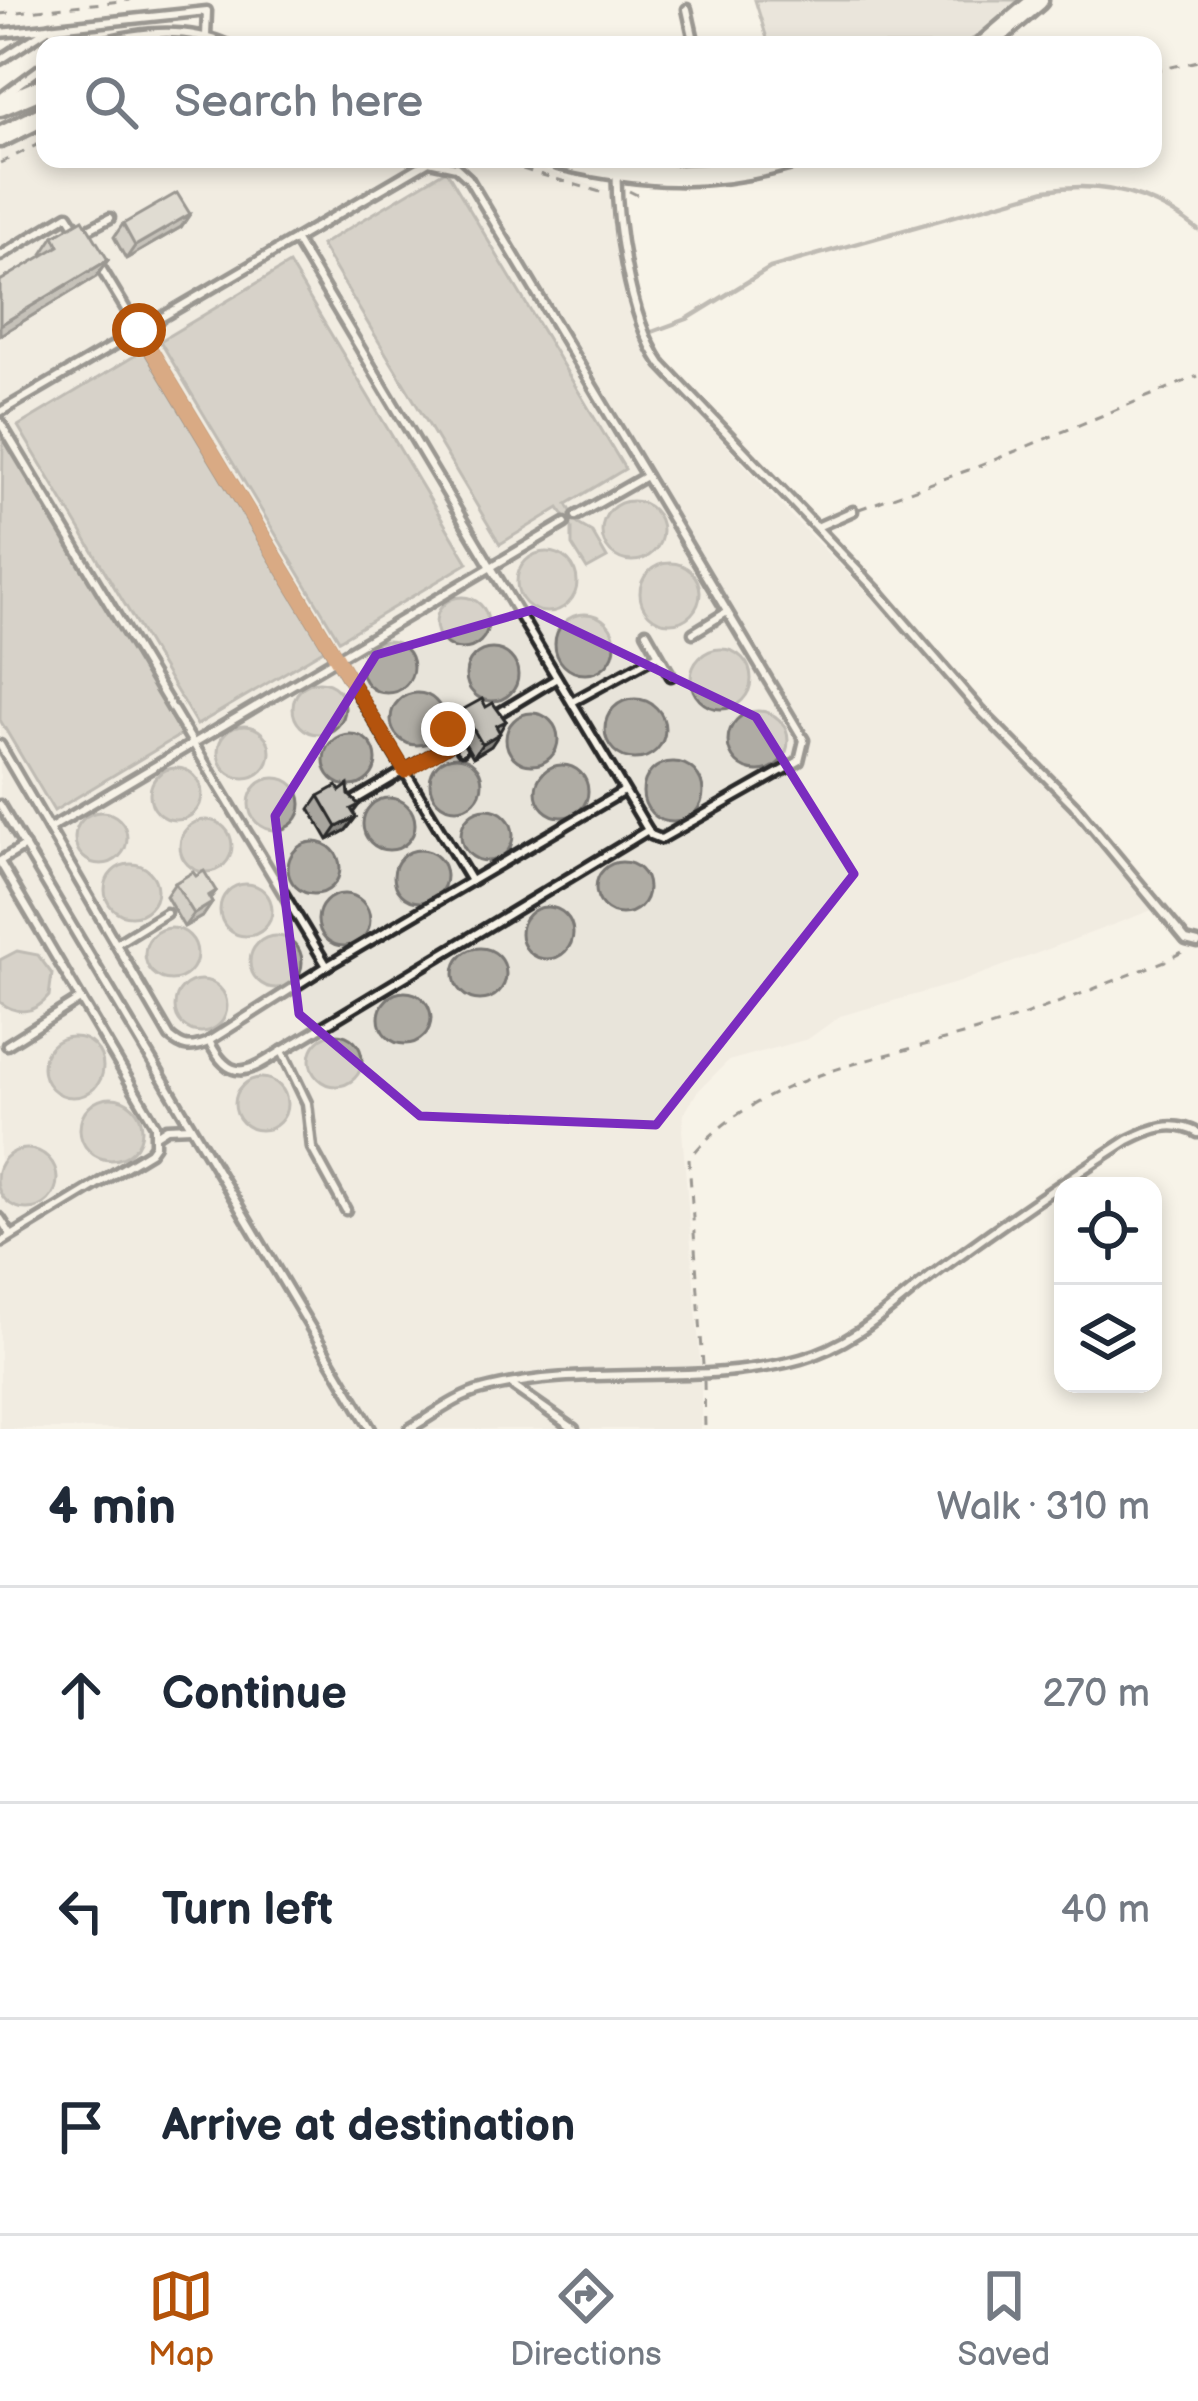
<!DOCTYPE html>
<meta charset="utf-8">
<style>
:root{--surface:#fff;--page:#f6f6f7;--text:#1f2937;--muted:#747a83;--line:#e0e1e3;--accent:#b45309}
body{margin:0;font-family:"Balsamiq Sans",sans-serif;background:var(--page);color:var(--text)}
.controls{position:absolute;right:36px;bottom:36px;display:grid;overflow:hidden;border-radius:24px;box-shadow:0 6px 18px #0003}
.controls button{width:108px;height:108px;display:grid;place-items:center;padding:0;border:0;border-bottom:3px solid var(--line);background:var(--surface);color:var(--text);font:60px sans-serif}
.stop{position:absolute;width:36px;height:36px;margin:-27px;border:9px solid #b45309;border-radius:50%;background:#fff}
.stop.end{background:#b45309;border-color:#fff;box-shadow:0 3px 12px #0008}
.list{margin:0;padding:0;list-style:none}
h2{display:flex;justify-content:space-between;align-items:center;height:156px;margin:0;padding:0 48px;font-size:51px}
h2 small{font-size:39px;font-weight:400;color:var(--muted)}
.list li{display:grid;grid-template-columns:78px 1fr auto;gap:36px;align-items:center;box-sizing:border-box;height:216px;padding:0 48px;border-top:3px solid var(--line)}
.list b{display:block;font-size:45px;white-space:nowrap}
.list em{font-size:39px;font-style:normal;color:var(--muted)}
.icon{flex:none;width:66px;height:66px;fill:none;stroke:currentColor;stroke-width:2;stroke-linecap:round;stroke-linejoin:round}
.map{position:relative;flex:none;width:1198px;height:1429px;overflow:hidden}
.search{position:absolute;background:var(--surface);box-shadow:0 6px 18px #0003;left:36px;right:36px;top:36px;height:132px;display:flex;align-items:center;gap:30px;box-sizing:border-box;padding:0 42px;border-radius:24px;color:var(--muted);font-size:45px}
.sheet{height:804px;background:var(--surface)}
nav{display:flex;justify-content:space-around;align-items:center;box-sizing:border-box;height:168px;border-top:3px solid var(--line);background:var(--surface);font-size:33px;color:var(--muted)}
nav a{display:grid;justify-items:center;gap:6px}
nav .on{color:var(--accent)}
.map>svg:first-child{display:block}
.built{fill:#e8e4da}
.green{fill:#dad6cc;stroke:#82807c;stroke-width:3}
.water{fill:#afaca4;stroke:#7a7874;stroke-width:3}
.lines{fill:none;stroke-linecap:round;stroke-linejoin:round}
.stream{stroke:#7a7874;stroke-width:4.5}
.service-casing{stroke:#2b2b2b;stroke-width:15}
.primary-casing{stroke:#2b2b2b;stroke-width:27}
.path{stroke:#2b2b2b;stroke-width:3;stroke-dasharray:9 9;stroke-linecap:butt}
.service{stroke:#f7f3e8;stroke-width:6}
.primary{stroke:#f7f3e8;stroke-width:18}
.wall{fill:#a9a69f;stroke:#2b2b2b;stroke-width:3}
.shaded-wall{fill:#898782;stroke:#2b2b2b;stroke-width:3}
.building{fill:#c4c1b9;stroke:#2b2b2b;stroke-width:3}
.route{stroke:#b45309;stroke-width:15}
.marked{fill:none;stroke:#7b2cbf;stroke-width:9;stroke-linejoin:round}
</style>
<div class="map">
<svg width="1198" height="1429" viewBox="0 0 1198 1429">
<rect width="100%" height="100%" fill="#f7f3e8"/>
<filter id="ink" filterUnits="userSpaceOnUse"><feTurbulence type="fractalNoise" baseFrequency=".00833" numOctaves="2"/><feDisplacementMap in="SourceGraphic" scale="24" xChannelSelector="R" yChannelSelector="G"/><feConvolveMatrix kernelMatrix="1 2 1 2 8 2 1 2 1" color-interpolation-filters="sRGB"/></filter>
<g filter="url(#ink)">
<!-- built -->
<polygon class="built" points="45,129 45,159 511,159 609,191 633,316 640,342 657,369 791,516 916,642 970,706 1047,783 1152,910 960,982 840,1016 808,1039 728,1061 697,1092 684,1114 682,1130 701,1373 701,1429 0,1429 0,148"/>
<!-- green -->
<polygon class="green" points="755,0 1021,0 984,32 962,45 769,45"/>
<!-- water -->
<g class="water">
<polygon points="446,170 625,469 567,504 578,524 592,532 607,558 587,569 572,545 572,528 559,508 500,544 321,245"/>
<polygon points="289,264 468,563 339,640 160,341"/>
<polygon points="146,349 325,649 197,725 18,426"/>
<polygon points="3,435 182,734 54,811 0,720"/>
<circle cx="632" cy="531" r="30"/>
<circle cx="547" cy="582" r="30"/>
<circle cx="670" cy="593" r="30"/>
<circle cx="462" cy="623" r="26"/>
<circle cx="585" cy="644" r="30"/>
<circle cx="387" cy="667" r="26"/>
<circle cx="721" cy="679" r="30"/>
<circle cx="492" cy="675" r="26"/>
<circle cx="319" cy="708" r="26"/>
<circle cx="417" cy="719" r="26"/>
<circle cx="635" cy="729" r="30"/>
<circle cx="758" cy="741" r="30"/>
<circle cx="532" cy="739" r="26"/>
<circle cx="244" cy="752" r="26"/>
<circle cx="350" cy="760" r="26"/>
<circle cx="456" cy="783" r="26"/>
<circle cx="673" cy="792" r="30"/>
<circle cx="562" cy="791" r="26"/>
<circle cx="176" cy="794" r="26"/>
<circle cx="275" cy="804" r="26"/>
<circle cx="389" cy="824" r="26"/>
<circle cx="487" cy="835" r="26"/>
<circle cx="101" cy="838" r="26"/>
<circle cx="206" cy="846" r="26"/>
<circle cx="314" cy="868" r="26"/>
<circle cx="420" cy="876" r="26"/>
<circle cx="622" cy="888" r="26"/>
<circle cx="131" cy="890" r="26"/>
<circle cx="246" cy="910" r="26"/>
<circle cx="344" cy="920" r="26"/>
<circle cx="547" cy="933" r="26"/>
<circle cx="171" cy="954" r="26"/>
<circle cx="276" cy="962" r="26"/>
<circle cx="480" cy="974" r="26"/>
<path d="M17 951 38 955 52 974 49 996C35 1013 18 1016 0 1002V960Z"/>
<circle cx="201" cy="1006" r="26"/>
<circle cx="405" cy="1018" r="26"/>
<circle cx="336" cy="1060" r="26"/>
<circle cx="73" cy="1067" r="30"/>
<circle cx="261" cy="1104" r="26"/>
<circle cx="111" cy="1129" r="31"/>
<circle cx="27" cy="1179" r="30"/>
</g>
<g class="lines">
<!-- stream -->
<path class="stream" d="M652 332 687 319 770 268 1046 190C1103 180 1153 194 1198 230"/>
<!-- service casing -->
<g class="service-casing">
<g id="service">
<polyline points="687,9 695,45"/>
<polyline points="51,27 59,45"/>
<polyline points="0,33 207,11 206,36"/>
<path d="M92 45C135 32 186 26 228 45"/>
<polyline points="0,60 48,29"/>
<polyline points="3,96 45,65"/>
<path d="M617 159C614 215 629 318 661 364L878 592 980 710 1074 805 1186 940 1198 943"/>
<polyline points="83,232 110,218"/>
<polyline points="0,256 68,215 78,231"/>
<polyline points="98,263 471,881"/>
<polyline points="0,412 429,161 456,167 468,178 804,740 799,761 661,839 651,835 295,239"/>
<polyline points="0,422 327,966 624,791"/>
<polyline points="576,516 646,476"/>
<polyline points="817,527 853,511"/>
<polyline points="646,632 671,676"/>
<polyline points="693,633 727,612"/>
<polyline points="572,702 658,655"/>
<polyline points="494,716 557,678"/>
<polyline points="448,729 462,750"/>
<polyline points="0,745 49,829 565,523"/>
<polyline points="350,803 455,741"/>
<polyline points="0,805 371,1429"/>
<path d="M49 829 170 1037C183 1048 190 1049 206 1043L327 966"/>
<polyline points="0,861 25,846"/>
<polyline points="0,862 155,1125 155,1145 150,1152 0,1243"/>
<polyline points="116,944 166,913"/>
<path d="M209 1041C231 1084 247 1073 282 1051L307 1103 312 1148 346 1210"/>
<polyline points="7,1045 80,999"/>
<polyline points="282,1051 648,830"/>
<polyline points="156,1135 167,1128 191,1127"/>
<polyline points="0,1218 11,1235"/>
<polyline points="514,1387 574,1429"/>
<path d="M409 1429C432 1416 457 1396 482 1390 586 1362 698 1388 801 1359 861 1342 898 1299 946 1265 1006 1221 1066 1180 1128 1140 1152 1128 1173 1120 1198 1133"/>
</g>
</g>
<!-- primary casing -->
<g class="primary-casing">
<g id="primary">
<polyline points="985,45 1038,0"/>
<polyline points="0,106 45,87"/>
<polyline points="0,137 45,115"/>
<path d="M559 159C644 178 707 183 791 159"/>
</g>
</g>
<!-- path -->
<g class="path">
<polyline points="0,14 130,0"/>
<polyline points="1153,71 1198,61"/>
<polyline points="488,159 607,194"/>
<polyline points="0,163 45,141"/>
<polyline points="629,191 643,198"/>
<polyline points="859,509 977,467 1198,376"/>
<path d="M703 1365 689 1159C761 1069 897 1058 999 1024 1055 1005 1110 982 1165 961L1186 950"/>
<polyline points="704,1381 705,1429"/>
</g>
<!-- service -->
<use href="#service" class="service"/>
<!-- primary -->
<use href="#primary" class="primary"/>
</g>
<!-- wall -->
<g class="wall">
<polygon points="190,214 181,227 126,259 114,237 123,224"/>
<polygon points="54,236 108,260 96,277 0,335 0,281 43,256 42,254"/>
<polygon points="486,707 506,721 491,746 473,757 453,723 462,710"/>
<polygon points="340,791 349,795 359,805 353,813 356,817 346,830 328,840 310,809 319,796"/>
<polygon points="196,876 216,891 210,899 212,903 203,916 184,927 166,896 175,883"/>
</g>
<!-- shaded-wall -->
<g class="shaded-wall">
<polygon points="190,214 181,227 126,259 135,246"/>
<polygon points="108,260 96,277 0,335 0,325"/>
<polygon points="500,733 491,746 473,757 482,744"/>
<polygon points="356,817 346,830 328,840 337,827"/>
<polygon points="212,903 203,916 184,927 194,914"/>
</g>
<!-- building -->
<g class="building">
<polygon points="177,193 190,214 135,246 123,224"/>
<polygon points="83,219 108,260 0,325 0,281 59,246 54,236"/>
<polygon points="482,699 486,707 493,703 506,721 496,726 500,733 482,744 462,710"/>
<polygon points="348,785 349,795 359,805 351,809 356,817 337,827 319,796 337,786 340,791"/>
<polygon points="204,871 216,891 208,896 212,903 194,914 175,883 193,872 196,876"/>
</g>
</g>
<g class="lines" filter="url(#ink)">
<!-- route -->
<polyline class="route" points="139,330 405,771 455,741 448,729"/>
</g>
<!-- marked area -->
<path d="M0 0H1198V1429H0ZM532 610 756 717 854 874 656 1125 420 1116 299 1014 275 816 376 655Z" fill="#f7f3e8" fill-opacity=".55" fill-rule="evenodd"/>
<path class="marked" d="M532 610 756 717 854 874 656 1125 420 1116 299 1014 275 816 376 655Z"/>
</svg>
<div class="controls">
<button><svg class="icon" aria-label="locate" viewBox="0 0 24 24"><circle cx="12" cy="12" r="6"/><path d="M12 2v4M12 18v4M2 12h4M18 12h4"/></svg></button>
<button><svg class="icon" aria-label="layers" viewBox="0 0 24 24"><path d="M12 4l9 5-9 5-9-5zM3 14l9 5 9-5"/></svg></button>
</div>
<div class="stop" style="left:139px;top:330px"></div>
<div class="stop end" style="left:448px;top:729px"></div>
<div class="search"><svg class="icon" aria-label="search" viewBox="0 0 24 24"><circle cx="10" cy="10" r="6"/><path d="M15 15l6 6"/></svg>Search here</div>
</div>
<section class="sheet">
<h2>4 min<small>Walk · 310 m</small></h2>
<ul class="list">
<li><svg class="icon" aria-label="ahead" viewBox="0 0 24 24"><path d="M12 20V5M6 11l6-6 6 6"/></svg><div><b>Continue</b></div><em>270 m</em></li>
<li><svg class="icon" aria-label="left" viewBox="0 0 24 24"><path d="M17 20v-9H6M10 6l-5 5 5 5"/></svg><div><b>Turn left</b></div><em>40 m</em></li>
<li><svg class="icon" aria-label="arrive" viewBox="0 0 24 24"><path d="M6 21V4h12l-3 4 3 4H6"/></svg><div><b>Arrive at destination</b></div></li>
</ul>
</section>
<nav>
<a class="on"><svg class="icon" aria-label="map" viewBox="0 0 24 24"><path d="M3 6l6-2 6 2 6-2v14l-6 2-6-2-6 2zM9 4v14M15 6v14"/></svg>Map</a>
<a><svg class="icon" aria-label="directions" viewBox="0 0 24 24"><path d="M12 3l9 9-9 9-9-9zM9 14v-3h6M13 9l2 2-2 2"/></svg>Directions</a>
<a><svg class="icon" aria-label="saved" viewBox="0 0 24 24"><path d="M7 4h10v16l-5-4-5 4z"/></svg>Saved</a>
</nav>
